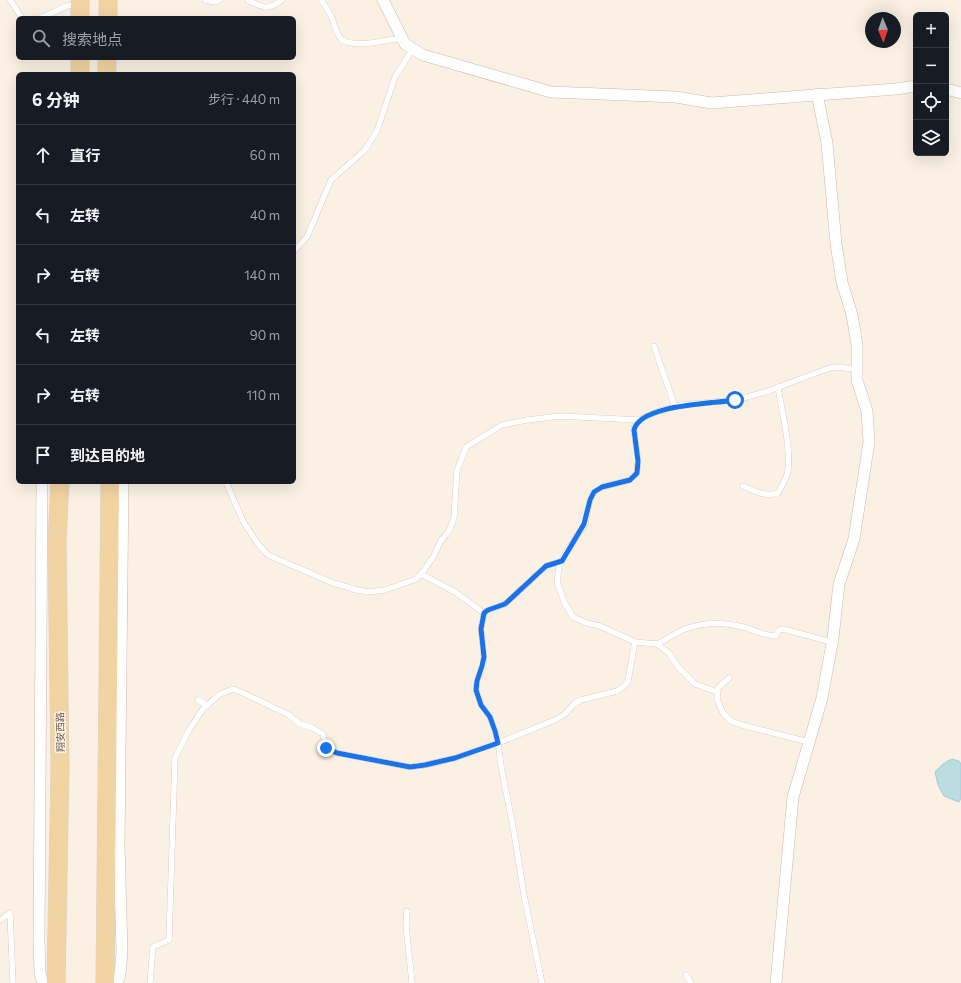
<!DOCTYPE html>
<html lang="zh">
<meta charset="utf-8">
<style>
:root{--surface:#171b24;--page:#242831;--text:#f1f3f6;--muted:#9ea1a6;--line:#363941}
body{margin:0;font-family:Commissioner,"Noto Sans SC",sans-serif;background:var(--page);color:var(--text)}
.controls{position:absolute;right:12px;top:12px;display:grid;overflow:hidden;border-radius:6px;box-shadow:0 4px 16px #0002}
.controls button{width:36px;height:36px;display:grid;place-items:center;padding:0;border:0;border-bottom:1px solid var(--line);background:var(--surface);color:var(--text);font:20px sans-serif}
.compass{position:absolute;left:865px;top:12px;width:36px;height:36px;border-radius:50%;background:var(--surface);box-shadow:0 4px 16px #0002;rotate:178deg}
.stop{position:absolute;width:12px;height:12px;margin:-9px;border:3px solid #1a73e8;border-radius:50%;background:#fff}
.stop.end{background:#1a73e8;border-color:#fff;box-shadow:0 1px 4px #0008}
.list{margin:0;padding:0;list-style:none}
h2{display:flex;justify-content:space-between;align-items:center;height:52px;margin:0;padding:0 16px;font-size:17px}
h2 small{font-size:13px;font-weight:400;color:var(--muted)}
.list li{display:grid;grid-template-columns:26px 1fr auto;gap:12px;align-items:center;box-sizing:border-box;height:60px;padding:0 16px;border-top:1px solid var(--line)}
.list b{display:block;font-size:15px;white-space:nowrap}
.list em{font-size:13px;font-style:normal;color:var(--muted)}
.icon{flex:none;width:22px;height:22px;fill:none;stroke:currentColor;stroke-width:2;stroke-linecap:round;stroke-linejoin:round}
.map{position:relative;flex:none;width:961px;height:983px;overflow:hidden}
.search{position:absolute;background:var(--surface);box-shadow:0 4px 16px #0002;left:16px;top:16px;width:280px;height:44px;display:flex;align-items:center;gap:10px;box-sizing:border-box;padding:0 14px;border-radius:6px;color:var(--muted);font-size:15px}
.panel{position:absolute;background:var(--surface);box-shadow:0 4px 16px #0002;left:16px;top:72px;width:280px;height:412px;border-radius:6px}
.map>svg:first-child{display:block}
.water{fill:#bbdce1;stroke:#a2ccd2}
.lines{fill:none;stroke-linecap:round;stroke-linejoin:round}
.lane-casing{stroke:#cab8ac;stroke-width:6}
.street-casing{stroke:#cab8ac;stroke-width:12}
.primary-casing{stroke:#d7d0cd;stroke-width:19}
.lane{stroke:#fff;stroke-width:5.5}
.street{stroke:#fff;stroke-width:11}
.primary{stroke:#f2d3a2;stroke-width:18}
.route{stroke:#1a73e8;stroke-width:5}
.labels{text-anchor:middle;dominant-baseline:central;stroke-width:3;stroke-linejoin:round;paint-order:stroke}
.street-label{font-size:10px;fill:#70584c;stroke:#fdf5ea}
</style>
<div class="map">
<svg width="961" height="983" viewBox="0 0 961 983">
<rect width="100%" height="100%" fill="#faf1e4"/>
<!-- water -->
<path class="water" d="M952 759 959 761 961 764V798L959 802 944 796 938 785 935 772C940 766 945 762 952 759Z"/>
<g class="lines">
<!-- lane casing -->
<g class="lane-casing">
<g id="lane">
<polyline points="10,0 22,18"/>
<polyline points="205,0 215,2 219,0"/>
<path d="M248 0C264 8 266 11 282 0"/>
<path d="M321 0C325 5 328 10 331 16 334 23 336 33 341 39 351 49 389 40 402 38"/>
<path d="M39 18C44 16 49 14 54 12 63 8 67 4 78 5"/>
<polyline points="294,251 307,237 331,180 365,150 377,131 395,77 412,50"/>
<polyline points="654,346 675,407"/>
<polyline points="226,482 244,523 258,544 268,555 333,583 357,590 369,592 385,590 416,579 421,574 434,556 440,542 449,531 454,518 457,471 466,447 502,425 527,420 560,416 639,420"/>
<path d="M743 486C755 491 765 497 778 493 782 486 787 478 788 470 791 448 782 411 778 387"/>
<polyline points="421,574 455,592 484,613"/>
<path d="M657 644C666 640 675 633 685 629 704 622 724 622 743 627 755 630 764 636 776 636L779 630 783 629 832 642"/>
<polyline points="729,678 718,688 717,699 723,713 731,721 742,725 809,742"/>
<polyline points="717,692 695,684 678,667 669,653 657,644 635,642 600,626 586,623 573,617 565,604 557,582 559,567 565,554 585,524 590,500 594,492 602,487 629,480 637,473 638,461 634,430 635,425 639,420 656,412 681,405 735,400 769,391 797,380 833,367 857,369"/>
<polyline points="198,700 207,705"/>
<polyline points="407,911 406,925 412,983"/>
<polyline points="0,920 10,913 13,983"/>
<polyline points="686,975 691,983"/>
<polyline points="150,983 153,947 169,940 175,758 189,730 203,709 220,694 233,689 241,692 289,715 300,724 313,728 323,734 326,748 337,753 410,767 425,765 455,758 498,743 555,720 565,714 574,704 581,700 617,691 624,686 628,681 635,642"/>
<polyline points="542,983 524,895 514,832 501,766 498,743 495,731 490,717 481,705 476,690 477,681 483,666 484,657 481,629 484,613 488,610 505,604 546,566 562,561"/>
</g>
</g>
<!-- street casing -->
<g class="street-casing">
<g id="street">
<polyline points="383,0 405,44 423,55 551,92 676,97 711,103 896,89 916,86"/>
<polyline points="946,89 961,93"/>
<polyline points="42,482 39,941 40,974 43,983"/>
<polyline points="117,983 120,975 122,952 119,845 123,482"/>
<polyline points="776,983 793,797 822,698 833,638 839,584 854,539 869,442 867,411 857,380 857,344 852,315 842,282 836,244 827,143 817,94"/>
</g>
</g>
<!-- primary casing -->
<g class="primary-casing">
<g id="primary">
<polyline points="80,0 80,18"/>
<polyline points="108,18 108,0"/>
<polyline points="80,74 80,58"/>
<polyline points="107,74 107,58"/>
<polyline points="56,983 60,768 57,542 60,482"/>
<polyline points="105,983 110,482"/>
</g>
</g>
<!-- lane -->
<use href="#lane" class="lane"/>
<!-- street -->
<use href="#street" class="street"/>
<!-- primary -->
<use href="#primary" class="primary"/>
</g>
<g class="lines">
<!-- route -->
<path class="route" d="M326 748 337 753 410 767 425 765 455 758 498 743 495 731 490 717 481 705 476 690 477 681 482 666 484 657 481 629 484 613 488 610 505 604 546 566 562 561 584 524 590 500 594 492 602 487 630 480 637 473 638 461 634 430C640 404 713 404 735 400"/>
</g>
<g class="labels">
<!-- street labels -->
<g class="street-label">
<text transform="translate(60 732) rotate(-91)">翔安西路</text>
</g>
</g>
</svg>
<div class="controls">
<button>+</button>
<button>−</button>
<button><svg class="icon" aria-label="locate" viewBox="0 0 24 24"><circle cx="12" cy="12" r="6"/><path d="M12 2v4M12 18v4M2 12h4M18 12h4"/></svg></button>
<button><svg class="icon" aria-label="layers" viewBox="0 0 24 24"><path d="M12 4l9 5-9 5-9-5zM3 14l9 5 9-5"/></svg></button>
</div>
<svg class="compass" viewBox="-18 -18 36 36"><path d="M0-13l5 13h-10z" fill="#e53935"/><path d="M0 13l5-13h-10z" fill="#9ea1a6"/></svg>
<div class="stop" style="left:735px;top:400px"></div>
<div class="stop end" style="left:326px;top:748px"></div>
<div class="search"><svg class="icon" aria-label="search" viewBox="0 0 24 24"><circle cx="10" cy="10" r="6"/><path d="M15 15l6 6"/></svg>搜索地点</div>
<section class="panel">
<h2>6 分钟<small>步行 · 440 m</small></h2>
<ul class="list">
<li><svg class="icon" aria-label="ahead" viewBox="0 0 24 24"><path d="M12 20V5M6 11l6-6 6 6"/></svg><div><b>直行</b></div><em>60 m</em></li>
<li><svg class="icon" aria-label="left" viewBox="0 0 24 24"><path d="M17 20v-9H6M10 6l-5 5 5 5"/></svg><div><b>左转</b></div><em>40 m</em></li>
<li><svg class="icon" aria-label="right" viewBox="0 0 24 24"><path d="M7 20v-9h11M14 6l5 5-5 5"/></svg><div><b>右转</b></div><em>140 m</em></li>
<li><svg class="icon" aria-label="left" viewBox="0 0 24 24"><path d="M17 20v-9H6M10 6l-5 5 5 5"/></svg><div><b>左转</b></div><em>90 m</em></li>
<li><svg class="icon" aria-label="right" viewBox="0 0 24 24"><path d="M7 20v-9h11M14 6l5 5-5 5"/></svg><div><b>右转</b></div><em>110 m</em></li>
<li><svg class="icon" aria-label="arrive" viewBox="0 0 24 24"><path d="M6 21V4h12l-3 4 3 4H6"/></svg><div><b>到达目的地</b></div></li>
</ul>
</section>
</div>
